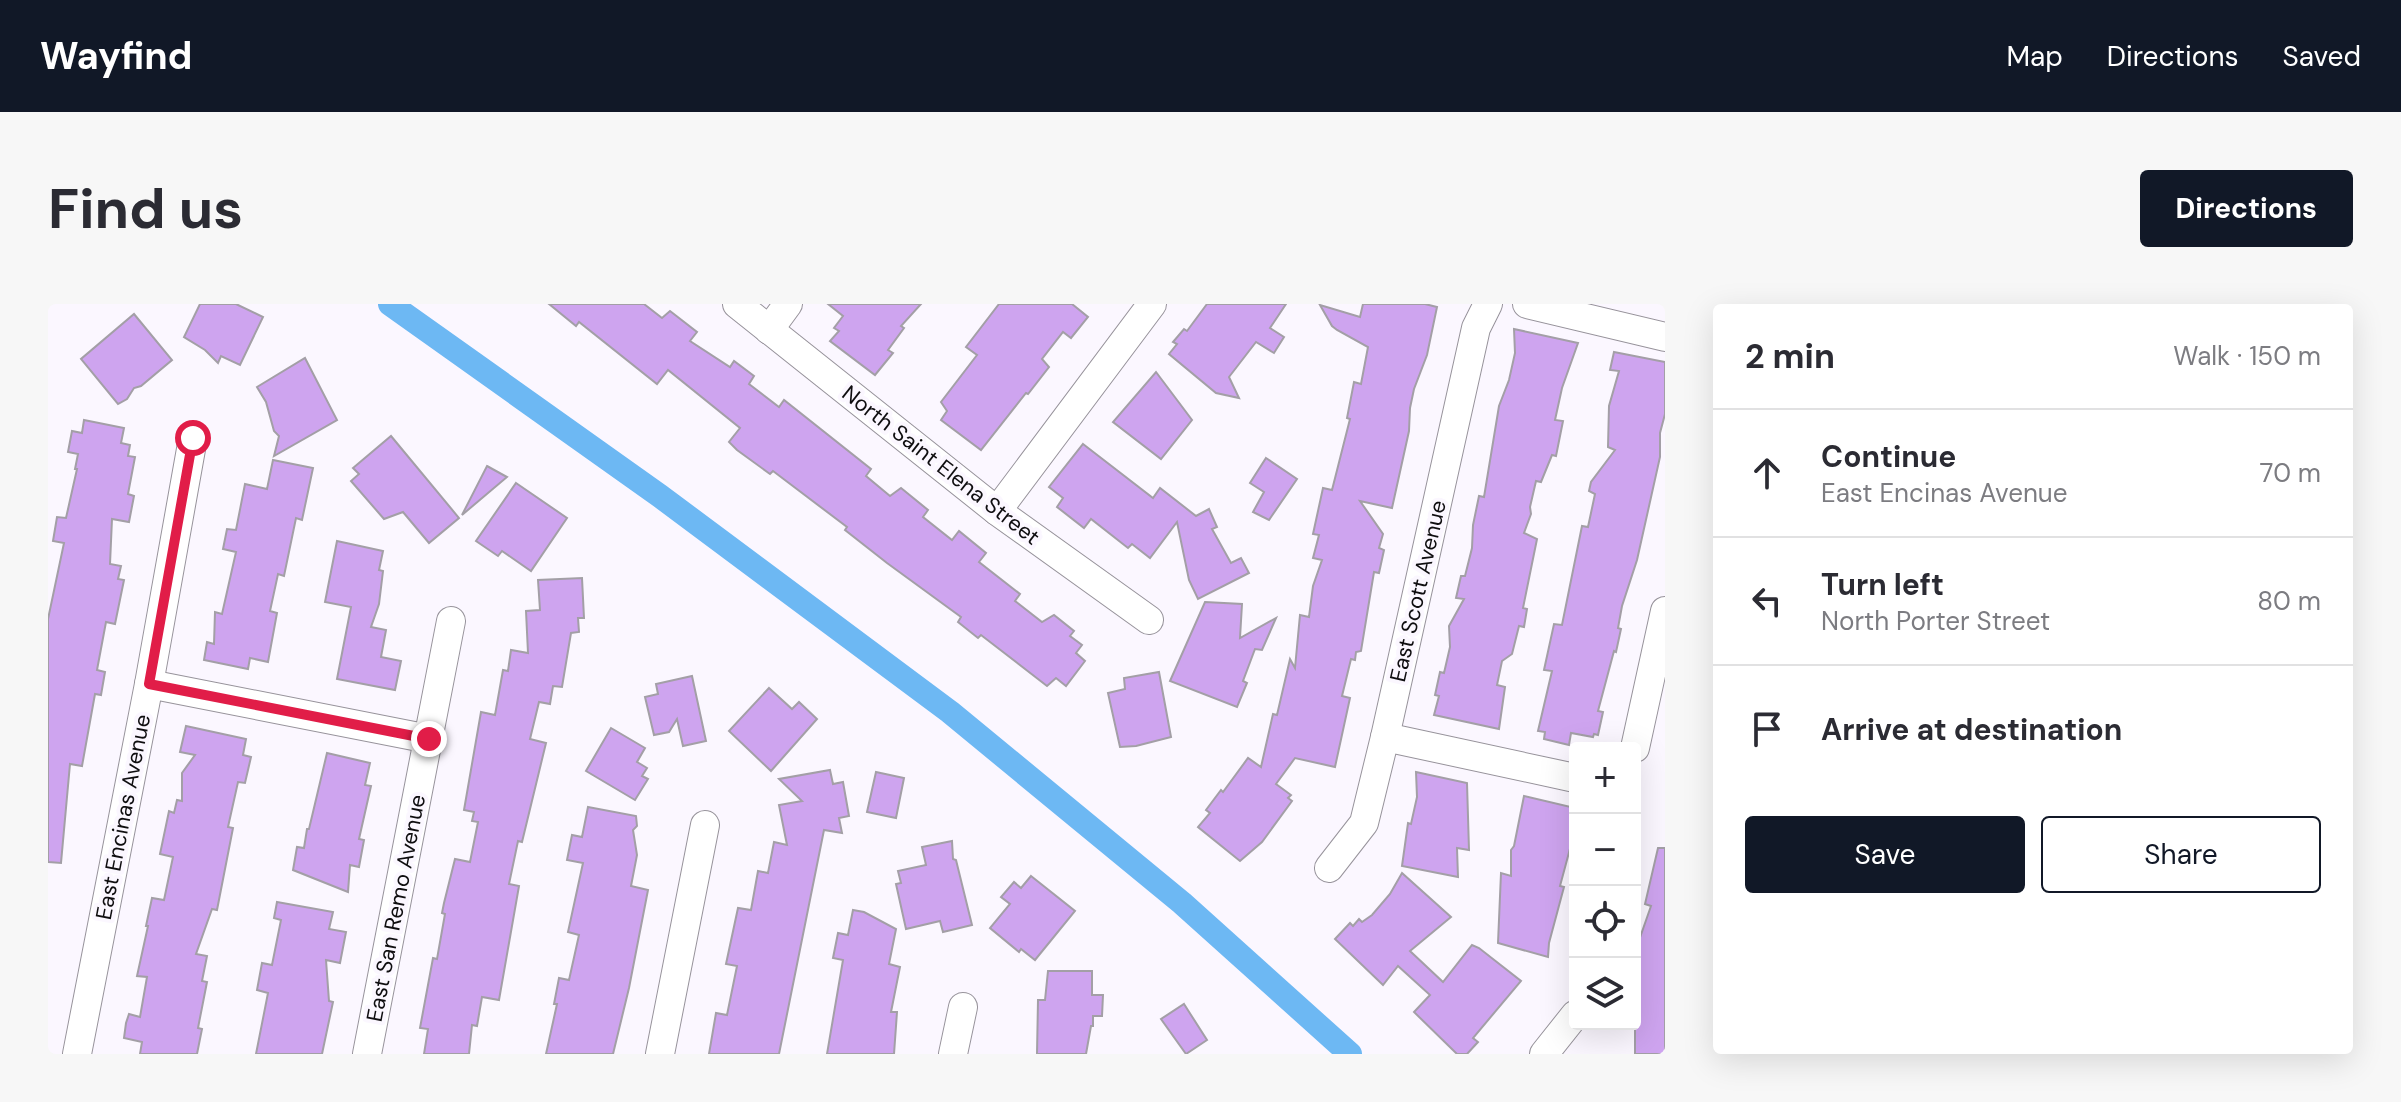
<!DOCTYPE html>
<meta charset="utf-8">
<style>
:root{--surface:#fff;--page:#f7f7f7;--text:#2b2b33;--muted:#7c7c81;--line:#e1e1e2;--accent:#111827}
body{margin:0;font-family:"DM Sans",sans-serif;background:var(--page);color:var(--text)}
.controls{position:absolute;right:24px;bottom:24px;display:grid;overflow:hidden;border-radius:8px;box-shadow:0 8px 32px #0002}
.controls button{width:72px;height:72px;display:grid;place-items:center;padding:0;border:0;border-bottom:2px solid var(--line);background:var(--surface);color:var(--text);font:40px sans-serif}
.stop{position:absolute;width:24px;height:24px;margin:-18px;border:6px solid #e11d48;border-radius:50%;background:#fff}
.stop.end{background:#e11d48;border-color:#fff;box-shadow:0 2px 8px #0008}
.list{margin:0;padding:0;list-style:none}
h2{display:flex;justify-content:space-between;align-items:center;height:104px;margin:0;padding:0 32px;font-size:34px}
h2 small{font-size:26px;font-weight:400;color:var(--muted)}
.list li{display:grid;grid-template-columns:52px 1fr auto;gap:24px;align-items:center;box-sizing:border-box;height:128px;padding:0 32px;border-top:2px solid var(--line)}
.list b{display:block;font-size:30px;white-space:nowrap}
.list p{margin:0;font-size:26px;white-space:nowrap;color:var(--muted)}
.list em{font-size:26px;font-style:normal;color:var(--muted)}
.actions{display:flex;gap:16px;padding:24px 32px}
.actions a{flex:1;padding:18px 0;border:2px solid var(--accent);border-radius:8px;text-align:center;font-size:28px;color:var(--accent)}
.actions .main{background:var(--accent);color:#fff}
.icon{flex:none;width:44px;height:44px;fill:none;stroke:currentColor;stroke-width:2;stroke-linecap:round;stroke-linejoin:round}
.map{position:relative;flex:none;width:1617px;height:750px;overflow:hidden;border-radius:8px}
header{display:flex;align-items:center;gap:48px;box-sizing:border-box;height:112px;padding:0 40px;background:var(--accent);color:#fff}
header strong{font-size:38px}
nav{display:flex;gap:44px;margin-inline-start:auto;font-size:28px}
.intro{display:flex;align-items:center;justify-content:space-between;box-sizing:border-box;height:192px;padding:0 48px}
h1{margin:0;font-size:56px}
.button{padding:20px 36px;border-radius:8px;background:var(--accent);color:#fff;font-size:28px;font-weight:700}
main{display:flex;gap:48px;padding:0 48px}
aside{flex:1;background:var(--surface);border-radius:8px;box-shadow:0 8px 32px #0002}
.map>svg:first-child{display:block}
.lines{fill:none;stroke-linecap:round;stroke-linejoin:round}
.canal{stroke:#6db8f3;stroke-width:24}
.building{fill:#cea4ef;stroke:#a39fa6;stroke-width:2}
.street-casing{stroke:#97939b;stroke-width:30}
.street{stroke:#fff;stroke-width:28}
.route{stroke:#e11d48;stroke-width:10}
.labels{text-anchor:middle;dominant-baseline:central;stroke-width:8;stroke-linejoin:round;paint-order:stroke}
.street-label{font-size:22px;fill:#0f0e10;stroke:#fbf7ff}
</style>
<header>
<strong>Wayfind</strong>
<nav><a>Map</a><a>Directions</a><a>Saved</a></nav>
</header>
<div class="intro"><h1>Find us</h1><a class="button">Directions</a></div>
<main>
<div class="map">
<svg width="1617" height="750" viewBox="0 0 1617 750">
<rect width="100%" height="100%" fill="#fbf7ff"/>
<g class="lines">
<!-- canal -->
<polyline class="canal" points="342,0 612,192 902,408 1134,599 1302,750"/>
</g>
<!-- building -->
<g class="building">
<polygon points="152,0 188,0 215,13 192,61 173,52 170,59 157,46 136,33"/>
<polygon points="501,0 596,0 614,14 622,7 649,28 642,37 682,63 686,57 706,72 701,80 731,103 736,96 823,165 818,172 842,192 853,184 880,206 875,213 904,236 911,227 938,249 931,258 972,290 967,297 994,318 1006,311 1026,327 1022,332 1034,341 1028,349 1037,357 1018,382 1008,374 999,382 933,331 930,334 910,318 913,313 839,259 797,226 799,223 725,167 722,170 689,146 681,138 692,124 620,66 609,80 531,18 528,22"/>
<polygon points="780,0 873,0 853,22 856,24 840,46 845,49 827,71 782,37 791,27 786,24 795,12"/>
<polygon points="951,0 1024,0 1040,13 1023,34 1015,28 994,55 1001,63 980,90 978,89 933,146 893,116 899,107 893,98 929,51 918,43"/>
<polygon points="1159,0 1238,0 1222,24 1236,33 1226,49 1208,38 1181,73 1191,94 1168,89 1121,50 1129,40 1125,38 1136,25 1139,27"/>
<polygon points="1315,0 1377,0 1389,3 1379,51 1366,85 1362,104 1361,127 1344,204 1312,197 1335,230 1331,244 1336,246 1331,269 1326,268 1313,347 1308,348 1307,356 1303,355 1294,392 1302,394 1287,463 1247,454 1228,480 1243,491 1240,494 1244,497 1214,538 1192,557 1150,523 1162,509 1158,506 1173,486 1175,488 1200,454 1213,463 1225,410 1229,411 1242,355 1247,364 1252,311 1261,313 1265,282 1274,256 1265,254 1271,231 1265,230 1275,184 1284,186 1302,115 1299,114 1306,78 1313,80 1320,43 1289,26 1284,22 1272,1 1312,13"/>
<polygon points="86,10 124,56 93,82 86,84 79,95 70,100 33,55"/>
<polygon points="1466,25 1530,39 1514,84 1507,116 1515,117 1508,152 1504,151 1493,178 1488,177 1482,203 1483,210 1476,229 1489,235 1475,304 1479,305 1476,323 1471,322 1464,350 1454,357 1449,381 1457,383 1451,425 1386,411 1391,392 1387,391 1392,368 1396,369 1402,343 1401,322 1416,295 1408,294 1413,272 1417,272 1424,244 1425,221 1431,192 1436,193 1451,102 1461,76 1467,49"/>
<polygon points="1566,48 1617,58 1617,110 1612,129 1612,153 1589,256 1574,302 1570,324 1573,325 1568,348 1566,347 1550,407 1555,408 1550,431 1546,430 1545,433 1523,429 1521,441 1496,435 1497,428 1490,427 1504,367 1496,366 1506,320 1514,321 1534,222 1540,223 1547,190 1541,187 1543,178 1567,146 1560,143 1561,102 1571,67 1562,66"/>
<polygon points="257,54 289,116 226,152 231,132 226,127 218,98 209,83"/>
<polygon points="1108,68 1144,116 1113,155 1065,118"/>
<polygon points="36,116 76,124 73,139 82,141 80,152 87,153 80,190 86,192 81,218 64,215 62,260 73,262 70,275 76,276 67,320 58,318 49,366 57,368 53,391 47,390 34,462 22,460 13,559 0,558 0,315 16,239 5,237 9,213 18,214 29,165 27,165 30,150 20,148 24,127 34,129"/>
<polygon points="343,132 411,214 381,239 355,208 336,215 303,177 311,170 305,164"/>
<polygon points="1035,140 1105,194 1112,184 1148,212 1161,205 1169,223 1164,225 1183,259 1193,254 1201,269 1150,295 1141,276 1129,218 1102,254 1084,240 1080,244 1043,215 1036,224 1009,203 1015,194 1001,183"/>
<polygon points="1218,154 1249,175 1221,216 1205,208 1216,188 1202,179"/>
<polygon points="225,156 265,164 254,216 248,214 236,272 230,270 222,307 229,309 220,358 202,354 200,365 156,356 159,338 166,340 167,308 174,310 188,248 175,245 179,225 188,226 197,180 219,185"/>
<polygon points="439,162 459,173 414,211"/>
<polygon points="468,179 519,214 483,267 454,247 450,252 428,237"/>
<polygon points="289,237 335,247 331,266 335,267 331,300 323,323 338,326 333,353 353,357 347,386 289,375 303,303 277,298"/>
<polygon points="534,274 536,314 530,314 531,328 523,329 514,383 505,382 502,400 491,398 482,435 498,439 474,538 470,537 461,580 471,582 451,696 434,693 429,722 424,721 421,750 376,750 380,725 372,724 385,654 389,655 397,610 394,609 396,599 407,555 422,558 430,518 424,517 426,508 416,506 433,408 447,411 455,366 460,367 463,346 480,349 478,307 492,306 490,276"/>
<polygon points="1157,298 1194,300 1192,334 1228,314 1214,346 1207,345 1195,377 1199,379 1189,403 1122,377"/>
<polygon points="1111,368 1123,433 1088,442 1072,443 1060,389 1077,385 1076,374"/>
<polygon points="644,372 658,437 635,442 629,415 621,428 606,431 597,393 610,390 608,380"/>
<polygon points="721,384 744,405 751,398 769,415 723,467 681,427"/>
<polygon points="138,422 198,435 195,451 203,453 197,479 190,478 180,523 185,524 169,606 164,605 148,650 159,652 154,677 159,678 150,724 154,725 149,750 92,750 94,738 76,734 78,719 81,710 92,713 99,673 89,672 100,622 98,622 104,594 116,596 125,553 112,550 121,507 126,509 129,496 134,497 134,469 147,451 132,448"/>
<polygon points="563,424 597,444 589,458 599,464 594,472 600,475 587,496 538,467"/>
<polygon points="279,449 322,459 317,481 323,482 311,535 316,536 311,563 302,561 300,588 245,566 249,543 256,544 259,525 261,525"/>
<polygon points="782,466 785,480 795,478 801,512 791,514 794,529 776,526 731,750 661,750 668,709 679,711 689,662 678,660 690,604 703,606 710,567 720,569 726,538 739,541 731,501 754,497 731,475"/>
<polygon points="828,468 856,474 848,514 819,508"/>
<polygon points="1368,468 1419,479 1421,546 1409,544 1410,573 1354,562 1360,519 1363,520 1369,493"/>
<polygon points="1476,492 1527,504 1527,526 1512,582 1516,583 1501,639 1500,653 1450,639 1453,569 1463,572 1463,546 1466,542"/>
<polygon points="540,503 588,512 589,522 585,526 589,551 583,582 600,586 581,684 565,750 498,750 509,700 506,700 511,674 521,676 531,631 520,628 535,559 519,556 524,531 534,533"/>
<polygon points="904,537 905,555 908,556 924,621 895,628 892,617 858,625 848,580 853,579 850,567 878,561 874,543"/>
<polygon points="1610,544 1617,544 1617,750 1587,750 1587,648 1603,602 1597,600"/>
<polygon points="1354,569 1403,613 1362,647 1395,678 1424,641 1431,644 1473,677 1425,734 1430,738 1419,750 1409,750 1366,708 1382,691 1350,662 1335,681 1287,635 1302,619 1305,622 1311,615 1314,618 1324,611 1342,590"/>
<polygon points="983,572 1027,607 987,656 973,645 971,648 942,624 962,600 953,593 966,578 973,584"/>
<polygon points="229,598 285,608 281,625 298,628 292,659 278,656 281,697 285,698 274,750 208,750 220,689 209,686 214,659 224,661 233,616 226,614"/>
<polygon points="805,606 816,608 848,625 841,660 852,663 843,708 849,708 846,750 779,750 795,656 785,654 790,629 800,631"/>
<polygon points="1000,667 1044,667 1044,691 1055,691 1054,712 1045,712 1045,722 1043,722 1038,750 989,750 990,696 997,696"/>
<polygon points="1136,700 1159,736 1138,750 1113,715"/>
</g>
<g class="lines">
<!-- street casing -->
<g class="street-casing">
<g id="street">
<polyline points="689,0 949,207 1101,316"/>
<polyline points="1479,0 1617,33"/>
<polyline points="721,26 740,0"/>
<polyline points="949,207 1104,0"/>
<polyline points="101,380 381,435"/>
<polyline points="1337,433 1527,474"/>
<polyline points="1587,444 1617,307"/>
<polyline points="1281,564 1316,519 1337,433 1428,24 1440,0"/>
<polyline points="29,750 101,380 145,134"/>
<polyline points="319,750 403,317"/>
<polyline points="612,750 657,521"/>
<polyline points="905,750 915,703"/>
<polyline points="1496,750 1527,711"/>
</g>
</g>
<!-- street -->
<use href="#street" class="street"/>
</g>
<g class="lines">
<!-- route -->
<polyline class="route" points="145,134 101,380 381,435"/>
</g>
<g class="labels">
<!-- street labels -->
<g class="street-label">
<text transform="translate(893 161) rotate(38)">North Saint Elena Street</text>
<text transform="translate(1370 287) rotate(-77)">East Scott Avenue</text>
<text transform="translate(75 513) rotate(-79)">East Encinas Avenue</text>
<text transform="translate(348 604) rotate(-79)">East San Remo Avenue</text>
</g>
</g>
</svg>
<div class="controls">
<button>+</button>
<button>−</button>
<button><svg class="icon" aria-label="locate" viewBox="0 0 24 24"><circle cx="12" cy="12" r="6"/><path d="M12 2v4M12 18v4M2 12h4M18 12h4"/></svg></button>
<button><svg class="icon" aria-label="layers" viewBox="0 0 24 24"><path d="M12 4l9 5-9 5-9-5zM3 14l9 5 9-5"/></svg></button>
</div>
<div class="stop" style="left:145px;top:134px"></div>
<div class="stop end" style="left:381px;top:435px"></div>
</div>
<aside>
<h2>2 min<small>Walk · 150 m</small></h2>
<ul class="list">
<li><svg class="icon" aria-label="ahead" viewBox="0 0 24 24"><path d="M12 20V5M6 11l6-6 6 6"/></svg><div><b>Continue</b><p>East Encinas Avenue</p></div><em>70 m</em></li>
<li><svg class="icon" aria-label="left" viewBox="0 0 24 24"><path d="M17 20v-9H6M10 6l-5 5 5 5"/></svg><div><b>Turn left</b><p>North Porter Street</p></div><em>80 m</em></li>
<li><svg class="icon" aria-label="arrive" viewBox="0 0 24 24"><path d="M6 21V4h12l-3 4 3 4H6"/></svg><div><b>Arrive at destination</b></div></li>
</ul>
<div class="actions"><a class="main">Save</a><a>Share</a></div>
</aside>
</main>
